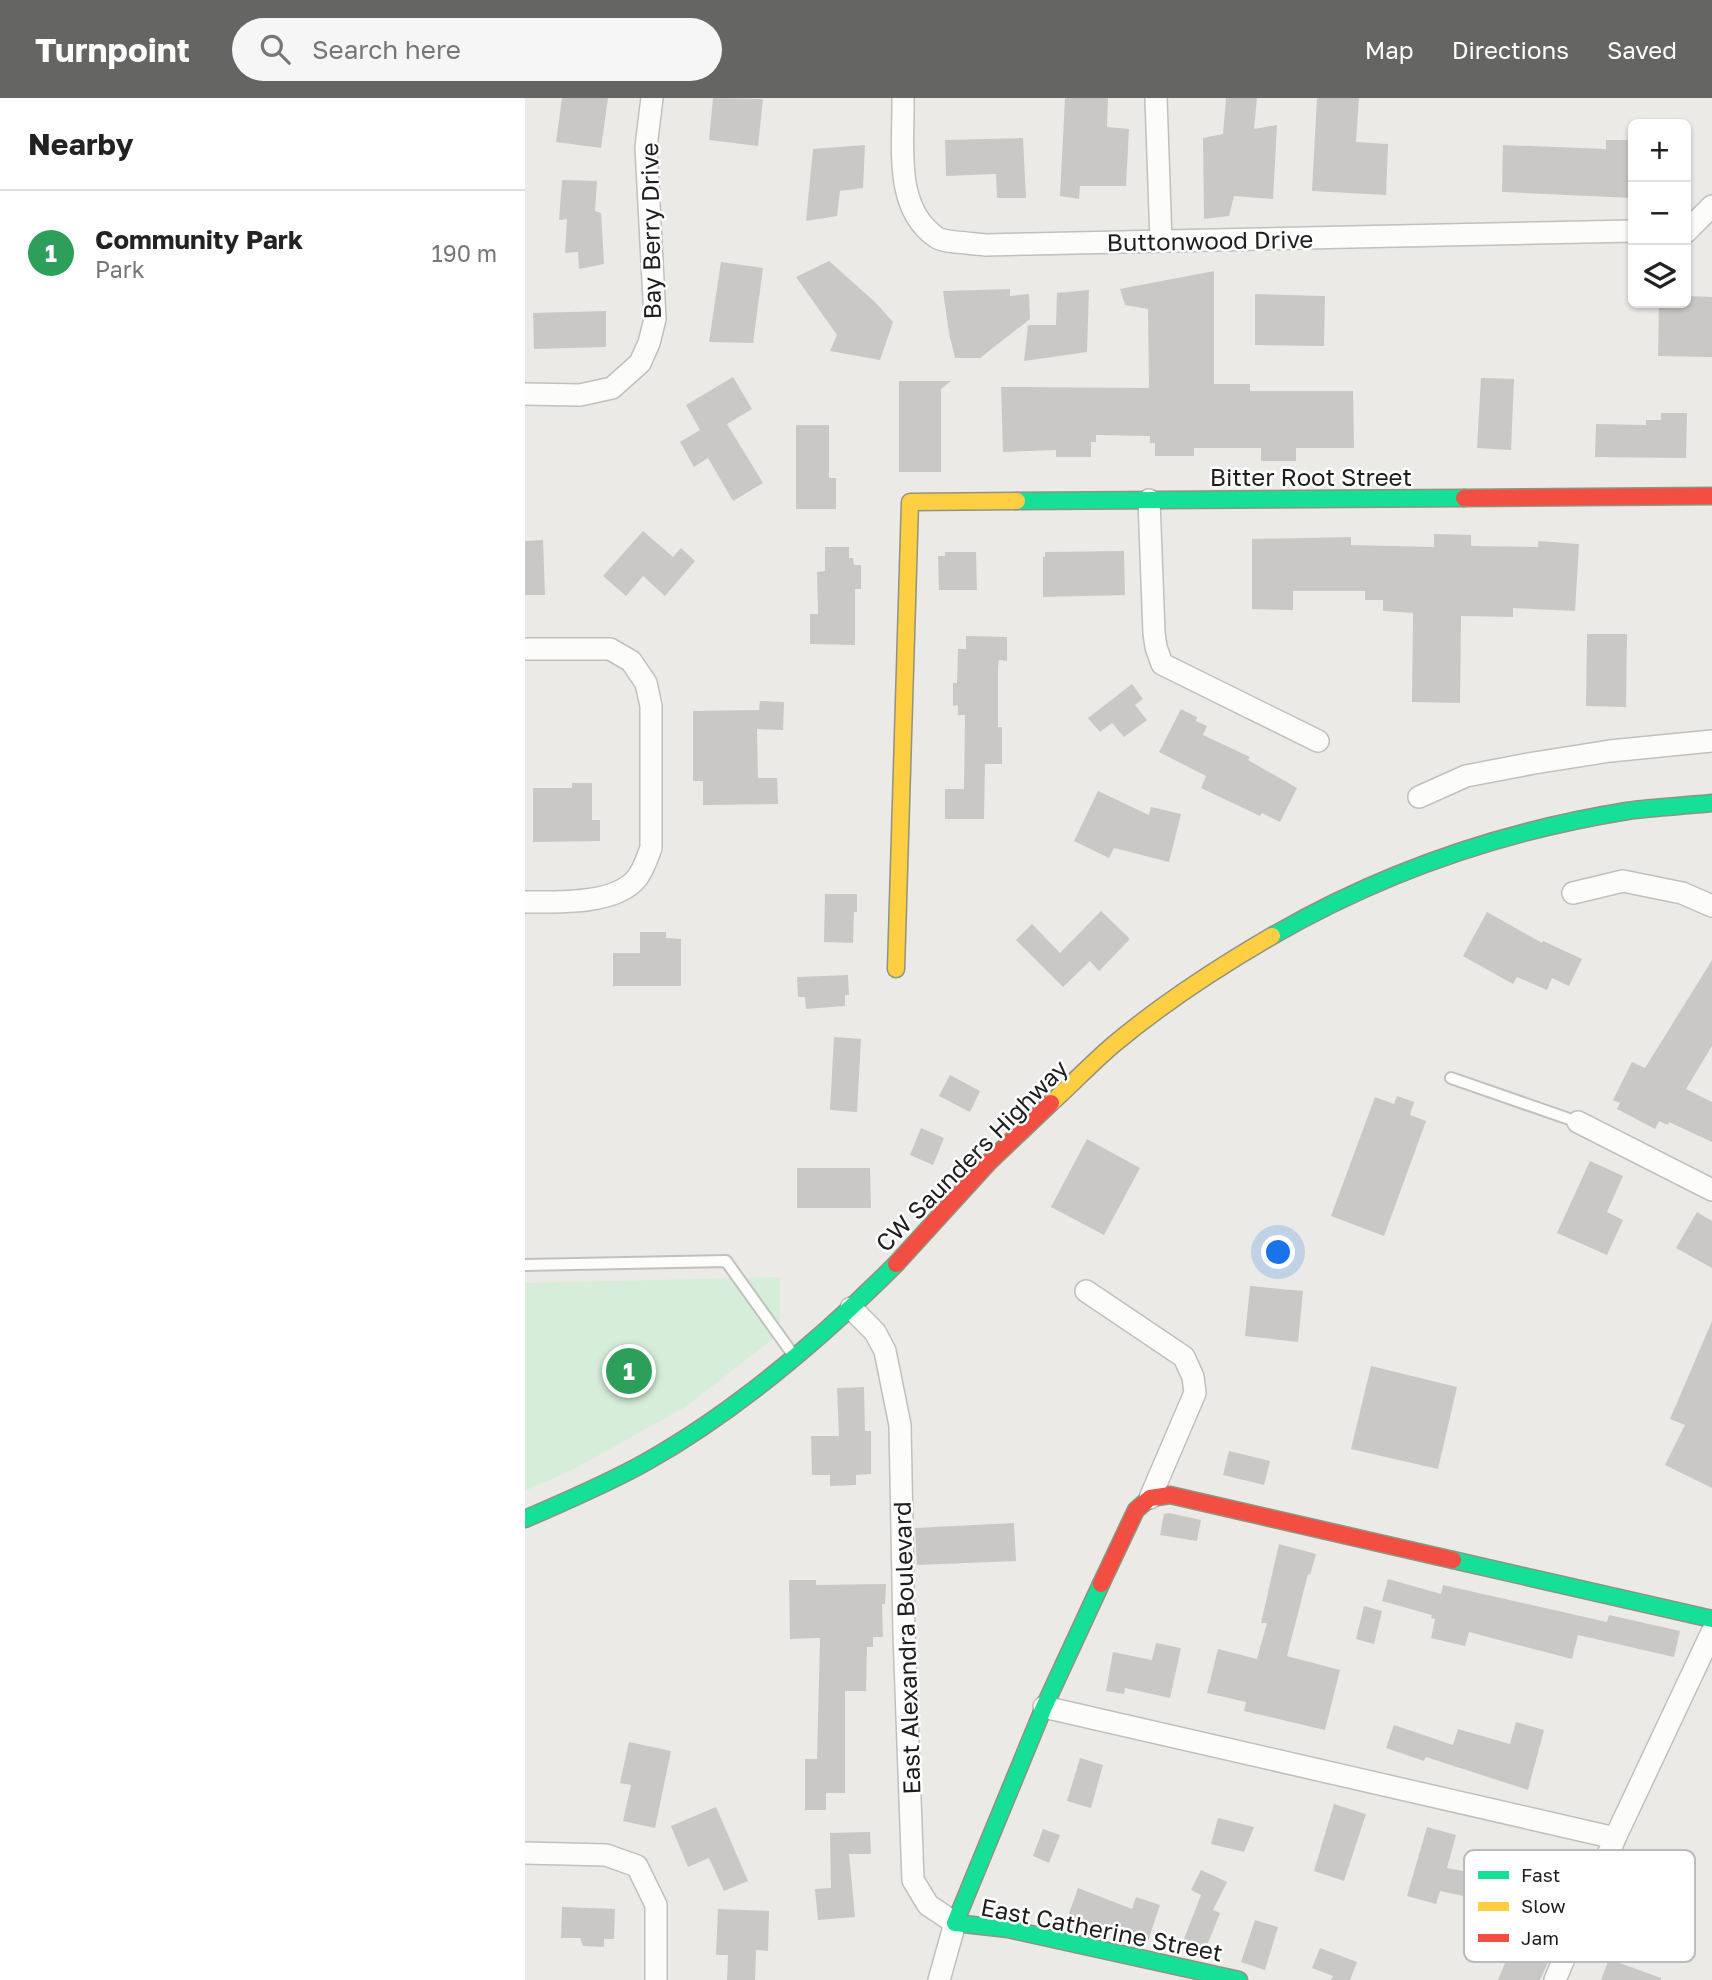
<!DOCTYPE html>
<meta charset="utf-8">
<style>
:root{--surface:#fff;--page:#f6f6f6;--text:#222;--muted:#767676;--line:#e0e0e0;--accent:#656563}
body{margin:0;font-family:"Golos Text",sans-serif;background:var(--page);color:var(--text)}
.controls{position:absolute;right:21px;top:21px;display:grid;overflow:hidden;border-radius:10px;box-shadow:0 2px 5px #0004}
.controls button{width:63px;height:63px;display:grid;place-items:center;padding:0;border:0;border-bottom:2px solid var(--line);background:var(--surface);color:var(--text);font:35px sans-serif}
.you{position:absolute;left:754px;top:1155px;width:24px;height:24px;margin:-18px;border:5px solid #fff;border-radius:50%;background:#1a73e8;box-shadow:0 0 0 10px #1a73e833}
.badge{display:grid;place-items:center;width:46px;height:46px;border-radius:50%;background:var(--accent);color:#fff;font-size:23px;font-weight:700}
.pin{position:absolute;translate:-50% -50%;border:4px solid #fff;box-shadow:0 2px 7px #0006}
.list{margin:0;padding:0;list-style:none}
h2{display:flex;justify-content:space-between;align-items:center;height:91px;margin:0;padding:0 28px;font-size:30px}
h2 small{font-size:23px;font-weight:400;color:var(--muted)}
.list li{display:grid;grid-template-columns:46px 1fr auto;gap:21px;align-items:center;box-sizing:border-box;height:126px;padding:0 28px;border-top:2px solid var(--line)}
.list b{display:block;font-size:26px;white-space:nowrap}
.list p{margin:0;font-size:23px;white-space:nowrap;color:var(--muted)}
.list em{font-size:23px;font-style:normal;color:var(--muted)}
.icon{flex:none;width:38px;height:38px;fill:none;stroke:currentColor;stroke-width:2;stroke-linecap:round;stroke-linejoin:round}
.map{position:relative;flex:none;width:1187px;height:1882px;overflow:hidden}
header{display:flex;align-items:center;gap:42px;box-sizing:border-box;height:98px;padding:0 35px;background:var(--accent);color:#fff}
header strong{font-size:33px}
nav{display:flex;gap:38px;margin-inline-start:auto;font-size:24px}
.search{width:490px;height:63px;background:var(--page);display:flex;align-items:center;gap:18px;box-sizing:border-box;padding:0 24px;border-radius:38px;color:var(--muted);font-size:26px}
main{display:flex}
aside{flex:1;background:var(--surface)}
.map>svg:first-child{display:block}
.park{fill:#d6eed9}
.building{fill:#c9c8c6}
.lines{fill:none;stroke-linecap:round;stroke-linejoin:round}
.lane-casing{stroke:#c1c0be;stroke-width:14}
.street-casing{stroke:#c1c0be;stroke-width:24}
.fast-casing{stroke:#8f9380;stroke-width:19}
.slow-casing{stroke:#8f9380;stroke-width:19}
.jam-casing{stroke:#8f9380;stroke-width:19}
.lane{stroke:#fcfcfb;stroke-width:10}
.street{stroke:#fcfcfb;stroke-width:21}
.fast{stroke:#16e098;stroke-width:16}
.slow{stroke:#ffcf43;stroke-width:16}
.jam{stroke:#f24e42;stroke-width:16}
.labels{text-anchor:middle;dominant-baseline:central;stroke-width:5;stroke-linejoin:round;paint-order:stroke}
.street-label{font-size:24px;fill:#1d1d1d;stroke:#fff}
.key{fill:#fff;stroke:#bbb;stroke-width:2}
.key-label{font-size:19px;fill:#1d1d1d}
</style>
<header>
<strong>Turnpoint</strong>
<div class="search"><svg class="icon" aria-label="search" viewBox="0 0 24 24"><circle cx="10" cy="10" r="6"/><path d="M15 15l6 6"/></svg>Search here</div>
<nav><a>Map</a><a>Directions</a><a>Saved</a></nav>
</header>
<main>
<aside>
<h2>Nearby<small></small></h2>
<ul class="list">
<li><span class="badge" style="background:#2e9e5b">1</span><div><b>Community Park</b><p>Park</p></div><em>190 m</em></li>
</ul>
</aside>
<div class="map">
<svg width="1187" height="1882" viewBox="0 0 1187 1882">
<rect width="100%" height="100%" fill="#ebeae6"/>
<!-- park -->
<polygon class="park" points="255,1179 255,1236 160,1309 49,1371 0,1393 0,1185"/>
<!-- building -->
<g class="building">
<polygon points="37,0 83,0 76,50 31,44"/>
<polygon points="188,0 238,1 233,48 184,42"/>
<polygon points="540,0 583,0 582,29 604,31 601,88 555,88 554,101 535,98"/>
<polygon points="701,0 732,0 729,31 752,27 748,101 709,98 704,118 679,121 678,40 698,36"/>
<polygon points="792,0 834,0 831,44 863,46 861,97 787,93"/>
<polygon points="498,40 501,100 472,100 471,76 421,78 420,42"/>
<polygon points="1081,42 1108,42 1108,100 977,94 978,47 1081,51"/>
<polygon points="340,47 338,90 315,93 312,118 281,123 288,51"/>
<polygon points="37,82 72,83 70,113 76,115 79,166 54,171 53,154 40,155 42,121 34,122"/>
<polygon points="304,163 351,205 368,224 355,262 305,253 312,237 271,179"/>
<polygon points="196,164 238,170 228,245 184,244"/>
<polygon points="689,173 689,286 725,286 725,293 828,293 829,350 771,350 771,363 736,363 736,350 669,350 669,358 630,358 630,345 625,345 625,338 571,337 571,344 566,344 566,359 531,359 531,352 478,354 476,289 624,290 623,211 600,207 595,191"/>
<polygon points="485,191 485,198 504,196 505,221 455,260 430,260 424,235 418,193"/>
<polygon points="564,192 562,254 499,263 503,227 531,227 532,195"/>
<polygon points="730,196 800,198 799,248 730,247"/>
<polygon points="1161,198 1187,199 1187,259 1133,258 1134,205 1161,205"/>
<polygon points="81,213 81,249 9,251 8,215"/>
<polygon points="208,279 227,311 202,326 238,385 208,403 183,360 169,369 155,344 175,332 161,307"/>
<polygon points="956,280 989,281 986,352 952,350"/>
<polygon points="374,283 426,283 416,291 416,374 374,374"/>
<polygon points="1136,315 1162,315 1161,360 1070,359 1071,326 1121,327 1121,322 1136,322"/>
<polygon points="271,327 304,327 304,380 311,380 311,411 271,411"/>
<polygon points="118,433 148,459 156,450 170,463 140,498 118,478 101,498 78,478"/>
<polygon points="909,436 946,437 946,448 1013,449 1013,443 1054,446 1050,513 988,510 988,519 936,518 935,605 887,604 888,515 858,513 858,502 840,502 840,493 768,493 768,512 727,511 727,441 826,439 826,447 909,449"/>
<polygon points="18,442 20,497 0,497 0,443"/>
<polygon points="300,449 324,449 324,460 328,460 329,467 336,467 336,491 330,491 330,547 285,546 285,516 293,516 292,474 300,473"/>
<polygon points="599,453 600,497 518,499 518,459 520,459 520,454"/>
<polygon points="420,454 451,454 452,492 414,492 413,458 420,458"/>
<polygon points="1062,536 1102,536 1101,609 1061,608"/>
<polygon points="441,538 482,539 482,563 474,562 473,570 473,629 477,629 477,666 460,666 459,721 420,721 420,691 439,691 440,617 433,617 433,607 428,608 428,585 432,585 433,551 441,551"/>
<polygon points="607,586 618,601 610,607 622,622 599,639 587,625 575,634 563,620"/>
<polygon points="235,603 259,604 258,632 232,631 233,680 252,680 253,706 178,707 178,683 168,683 168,613 234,612"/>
<polygon points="656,611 672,619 671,623 682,628 678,637 725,659 723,662 772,690 755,724 737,715 735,718 676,690 681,678 634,654"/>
<polygon points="47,685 67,685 67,722 75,722 75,743 8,744 8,690 47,690"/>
<polygon points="573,693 624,717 626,709 656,716 644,764 589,750 584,760 549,743"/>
<polygon points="300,796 332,796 332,814 329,814 328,845 299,844"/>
<polygon points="576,813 605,841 574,873 565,863 538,889 491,842 507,826 535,855"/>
<polygon points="962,814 1017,845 1018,843 1057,861 1044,888 1027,880 1022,892 992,879 988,886 938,858"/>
<polygon points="115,834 141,834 141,840 156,841 156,888 88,888 88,855 115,855"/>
<polygon points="1187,862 1187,948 1161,991 1187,1004 1187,1044 1144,1024 1143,1027 1134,1023 1130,1031 1092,1011 1095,1005 1088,1002 1107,964 1120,970 1125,962"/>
<polygon points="323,877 324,897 320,897 320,908 281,911 280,899 273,899 272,879"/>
<polygon points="309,939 336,941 332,1014 305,1012"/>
<polygon points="425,977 455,993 445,1014 414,998"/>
<polygon points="872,998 889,1004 885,1017 901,1023 859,1138 806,1118 850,999 869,1006"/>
<polygon points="396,1030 419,1040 408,1067 385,1057"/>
<polygon points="562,1041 615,1070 579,1137 526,1109"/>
<polygon points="1065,1063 1098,1078 1082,1114 1098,1122 1082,1157 1032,1135"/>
<polygon points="272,1070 345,1070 346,1110 272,1110"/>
<polygon points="1172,1114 1187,1123 1187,1170 1151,1150"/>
<polygon points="725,1188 778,1193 773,1244 720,1238"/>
<polygon points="1187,1223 1187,1390 1140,1367 1160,1327 1145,1321"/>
<polygon points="846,1268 932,1289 913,1371 826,1351"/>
<polygon points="339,1289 340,1333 346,1333 346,1376 331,1377 331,1387 305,1388 305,1377 287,1377 286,1338 314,1338 312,1290"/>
<polygon points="704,1353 745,1363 739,1387 698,1377"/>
<polygon points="644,1415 676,1422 672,1443 635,1437 639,1416"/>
<polygon points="489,1425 491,1463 392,1467 390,1430"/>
<polygon points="754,1446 791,1456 785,1477 783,1476 762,1558 815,1572 800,1632 719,1613 721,1604 682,1595 693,1551 732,1561 742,1525 736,1525"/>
<polygon points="863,1481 916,1496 918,1487 1082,1524 1084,1517 1155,1533 1149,1559 1053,1537 1047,1561 944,1534 940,1548 906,1540 910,1521 906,1520 907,1517 857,1503"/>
<polygon points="264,1482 291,1482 291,1487 361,1486 360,1506 357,1506 358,1539 348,1539 348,1549 342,1549 341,1593 320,1593 320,1695 301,1695 301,1712 280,1712 280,1661 292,1661 295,1540 265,1541"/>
<polygon points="839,1508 857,1513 849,1546 831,1541"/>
<polygon points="631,1545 656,1550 645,1600 600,1590 599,1596 581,1593 588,1554 627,1562"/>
<polygon points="991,1624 1019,1632 1003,1692 901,1659 899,1663 861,1650 869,1627 928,1647 933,1631 985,1646"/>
<polygon points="104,1644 146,1653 130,1730 98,1723 106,1687 95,1685"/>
<polygon points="555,1660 578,1667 566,1710 542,1703"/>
<polygon points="809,1706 841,1716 819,1783 789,1773"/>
<polygon points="191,1709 223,1783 199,1793 184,1760 163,1769 146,1728"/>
<polygon points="693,1720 729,1729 719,1754 686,1746"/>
<polygon points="902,1729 931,1737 922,1770 982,1782 977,1806 915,1793 911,1806 882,1798"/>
<polygon points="518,1731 535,1737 524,1765 508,1758"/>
<polygon points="345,1734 346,1756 324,1756 330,1819 293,1822 290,1791 306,1790 305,1735"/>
<polygon points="676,1772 702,1784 688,1812 695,1815 679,1855 657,1846 676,1797 666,1792"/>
<polygon points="553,1790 607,1811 611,1799 635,1807 623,1843 569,1825 567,1831 542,1821"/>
<polygon points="37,1809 90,1811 89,1841 79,1841 79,1849 58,1848 55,1840 36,1840"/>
<polygon points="193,1811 244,1813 243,1853 231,1852 230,1882 202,1882 203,1857 191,1857"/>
<polygon points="730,1822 753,1829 740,1872 716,1864"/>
<polygon points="991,1838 1028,1853 1015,1882 973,1882"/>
<polygon points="795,1850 832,1864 825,1882 806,1882 808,1878 787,1870"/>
<polygon points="1084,1861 1136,1880 1136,1882 1076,1882"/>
</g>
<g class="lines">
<!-- lane casing -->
<g class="lane-casing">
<g id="lane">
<polyline points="926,980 1053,1024"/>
<polyline points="0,1167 201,1163 269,1258"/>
</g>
</g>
<!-- street casing -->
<g class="street-casing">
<g id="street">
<path d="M378 0C379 46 368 109 411 139 419 145 449 145 460 147L1108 133"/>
<polyline points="631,0 636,143"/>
<polyline points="1161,134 1187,108"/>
<polyline points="0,296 55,297 87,290 115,265 124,245 130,221 121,49 127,0"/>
<polyline points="624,402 629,535 631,549 637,566 793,643"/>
<path d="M0 551H85L106 563 121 585 126 608V750C122 760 119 771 112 780 91 807 31 804 0 804"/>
<polyline points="894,699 941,678 1009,665 1085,653 1187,643"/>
<polyline points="1048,795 1098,783 1157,795 1187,808"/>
<polyline points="1053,1024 1187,1092"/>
<polyline points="561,1193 659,1259 668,1279 670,1295 625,1400"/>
<polyline points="326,1210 350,1234 360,1253 375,1327 379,1536 388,1782 403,1807 430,1825 414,1882"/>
<polyline points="519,1609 1090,1740"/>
<polyline points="0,1755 81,1757 112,1768 131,1807 131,1882"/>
<polyline points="1030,1882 1090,1740 1187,1534"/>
</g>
</g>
<!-- fast casing -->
<g class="fast-casing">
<g id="fast">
<polyline points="492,403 939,400"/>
<path d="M747 838C856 775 978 733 1102 713 1130 709 1159 708 1187 705"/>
<path d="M0 1421C41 1403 82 1386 121 1364 213 1312 296 1241 371 1166"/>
<polyline points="928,1462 1187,1521"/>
<polyline points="576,1486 519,1609 430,1825 483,1831 714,1882"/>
</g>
</g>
<!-- slow casing -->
<g class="slow-casing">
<g id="slow">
<polyline points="371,871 385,404 492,403"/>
<path d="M526 1005C547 986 567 965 588 947 638 905 692 870 747 838"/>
</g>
</g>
<!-- jam casing -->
<g class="jam-casing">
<g id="jam">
<polyline points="939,400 1187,398"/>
<polyline points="371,1166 464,1064 526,1005"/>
<polyline points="576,1486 611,1412 625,1400 645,1397 928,1462"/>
</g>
</g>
<!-- lane -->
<use href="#lane" class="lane"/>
<!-- street -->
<use href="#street" class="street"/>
<!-- fast -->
<use href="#fast" class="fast"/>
<!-- slow -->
<use href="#slow" class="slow"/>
<!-- jam -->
<use href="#jam" class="jam"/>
</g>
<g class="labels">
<!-- street labels -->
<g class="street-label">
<text transform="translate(125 133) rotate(-91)">Bay Berry Drive</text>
<text transform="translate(685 142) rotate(-1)">Buttonwood Drive</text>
<text x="786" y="378">Bitter Root Street</text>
<text transform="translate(446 1057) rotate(-45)">CW Saunders Highway</text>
<text transform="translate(381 1550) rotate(-92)">East Alexandra Boulevard</text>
<text transform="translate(577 1831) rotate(11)">East Catherine Street</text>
</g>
</g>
<!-- legend -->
<rect x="939" y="1752" width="231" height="112" rx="10" class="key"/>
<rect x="953" y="1773" width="31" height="8" fill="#16e098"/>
<rect x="953" y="1804" width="31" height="9" fill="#ffcf43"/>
<rect x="953" y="1836" width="31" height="8" fill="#f24e42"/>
<g class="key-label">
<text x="996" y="1784">Fast</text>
<text x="996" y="1815">Slow</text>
<text x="996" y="1847">Jam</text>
</g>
</svg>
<div class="controls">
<button>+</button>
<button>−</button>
<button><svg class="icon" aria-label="layers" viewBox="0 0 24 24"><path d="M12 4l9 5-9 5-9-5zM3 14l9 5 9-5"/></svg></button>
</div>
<div class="you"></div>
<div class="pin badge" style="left:104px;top:1273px;background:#2e9e5b">1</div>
</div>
</main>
